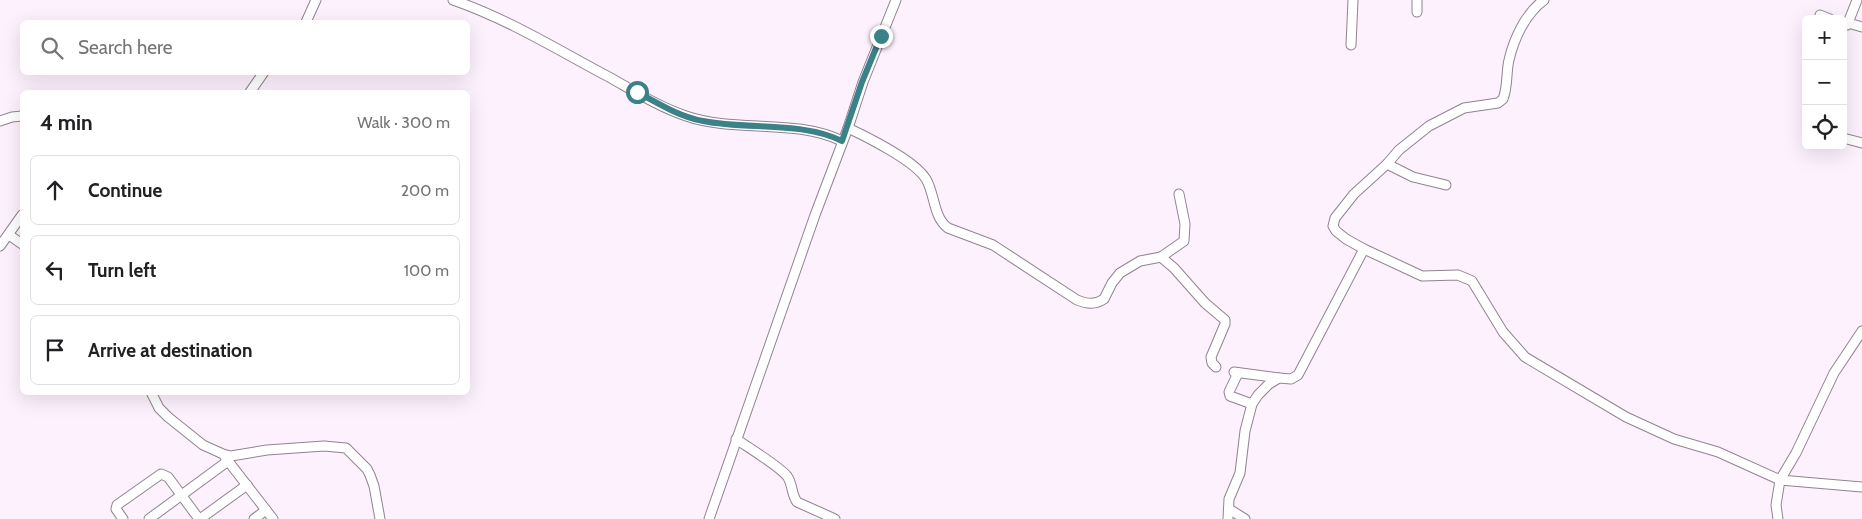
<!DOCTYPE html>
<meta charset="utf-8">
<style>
:root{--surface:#fff;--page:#f6f6f6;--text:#202124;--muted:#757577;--line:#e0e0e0}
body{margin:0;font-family:Cabin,sans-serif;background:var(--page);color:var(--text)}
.controls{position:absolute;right:15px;top:15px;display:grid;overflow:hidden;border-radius:8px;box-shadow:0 5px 20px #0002}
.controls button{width:45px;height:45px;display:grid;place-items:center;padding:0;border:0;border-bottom:1px solid var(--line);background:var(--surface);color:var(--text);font:25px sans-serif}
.stop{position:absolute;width:15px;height:15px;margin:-11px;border:4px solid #3a8288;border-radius:50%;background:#fff}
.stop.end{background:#3a8288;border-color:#fff;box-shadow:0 1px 5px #0008}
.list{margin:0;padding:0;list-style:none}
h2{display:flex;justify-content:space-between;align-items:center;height:65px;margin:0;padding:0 20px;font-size:21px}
h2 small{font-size:16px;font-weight:400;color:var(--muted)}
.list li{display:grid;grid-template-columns:32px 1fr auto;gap:15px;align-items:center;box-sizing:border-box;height:70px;margin:0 10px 10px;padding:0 10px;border:1px solid var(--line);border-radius:8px}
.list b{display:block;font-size:19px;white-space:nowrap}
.list em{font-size:16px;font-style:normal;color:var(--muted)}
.icon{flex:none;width:28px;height:28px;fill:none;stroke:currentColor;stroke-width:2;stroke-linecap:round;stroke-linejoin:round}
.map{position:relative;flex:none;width:1862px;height:519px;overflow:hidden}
.search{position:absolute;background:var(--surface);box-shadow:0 5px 20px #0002;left:20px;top:20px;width:450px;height:55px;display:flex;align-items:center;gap:12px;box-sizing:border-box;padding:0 18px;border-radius:8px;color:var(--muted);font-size:19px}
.panel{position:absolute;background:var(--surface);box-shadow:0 5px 20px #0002;left:20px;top:90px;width:450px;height:305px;border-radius:8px}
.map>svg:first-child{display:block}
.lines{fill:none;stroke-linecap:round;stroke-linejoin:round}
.minor-casing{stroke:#918391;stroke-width:11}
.minor{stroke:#fff;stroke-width:9}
.route{stroke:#3a8288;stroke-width:6}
</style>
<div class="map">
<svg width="1862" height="519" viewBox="0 0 1862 519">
<rect width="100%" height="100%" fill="#fdf1fd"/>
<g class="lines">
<!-- minor casing -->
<g class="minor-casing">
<g id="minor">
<path d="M453 0C508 19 558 50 609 77 634 91 659 107 686 116 735 133 795 118 842 141"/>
<polyline points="1417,12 1417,0"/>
<polyline points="1820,15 1830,19"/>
<polyline points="306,22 316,0"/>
<polyline points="1848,23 1857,0"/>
<polyline points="1844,24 1847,25 1848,23 1862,27"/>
<polyline points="1351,45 1353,0"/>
<polyline points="250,92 264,72"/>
<polyline points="0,121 12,117 22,116"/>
<path d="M848 128C867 137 915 161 926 179 935 194 933 217 948 228L993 245 1077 300C1087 304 1095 305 1104 299L1112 283 1120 273 1140 261 1161 257 1184 241 1185 224 1179 194"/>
<polyline points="1843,138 1862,143"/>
<polyline points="1387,164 1413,177 1446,185"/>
<polyline points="9,235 22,244"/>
<polyline points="0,246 22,215"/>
<polyline points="1364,249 1422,276 1458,275 1472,281 1503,332 1525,357 1626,417 1674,439 1718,452 1780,480 1862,487"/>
<polyline points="1161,257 1174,268 1205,303 1225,320 1225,324 1211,357 1212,363 1216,367"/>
<polyline points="1234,372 1279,378"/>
<polyline points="1238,373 1229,392 1230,396 1252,404"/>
<polyline points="151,392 159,408 168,417 203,445 223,454 231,456 267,450 324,446 346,448 367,469 370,475 374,486 380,519"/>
<path d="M736 439C749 448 779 466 787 476 793 484 791 494 797 502L835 519"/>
<polyline points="225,457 273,519"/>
<polyline points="1229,509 1245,519"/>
<polyline points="123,519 116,509 117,505 161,474 168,477 199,519"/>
<polyline points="149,519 228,461"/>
<polyline points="200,519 247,485"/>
<polyline points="254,519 266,510"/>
<polyline points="709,519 815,215 848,128 863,82 896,0"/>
<path d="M1228 519 1229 499 1240 473 1245 431 1252 404 1258 395 1269 384 1279 378 1291 379 1298 375 1364 249 1346 239 1336 231 1333 226 1335 218 1354 194 1387 164 1399 150 1429 126 1464 108 1498 103 1503 99C1508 87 1506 72 1509 60 1514 38 1526 13 1544 0"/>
<polyline points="1778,519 1776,505 1780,480 1796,453 1834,373 1862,331"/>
</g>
</g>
<!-- minor -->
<use href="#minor" class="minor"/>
</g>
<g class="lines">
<!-- route -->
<path class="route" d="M637 92C657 103 680 117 703 121 748 130 801 121 842 141L862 82 881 36"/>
</g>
</svg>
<div class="controls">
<button>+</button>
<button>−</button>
<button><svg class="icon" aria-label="locate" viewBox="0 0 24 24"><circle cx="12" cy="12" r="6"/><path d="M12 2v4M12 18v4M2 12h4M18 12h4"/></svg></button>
</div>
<div class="stop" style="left:637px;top:92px"></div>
<div class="stop end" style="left:881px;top:36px"></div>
<div class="search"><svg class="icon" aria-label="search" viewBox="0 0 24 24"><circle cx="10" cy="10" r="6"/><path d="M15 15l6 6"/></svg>Search here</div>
<section class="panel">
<h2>4 min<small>Walk · 300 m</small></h2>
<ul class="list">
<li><svg class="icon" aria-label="ahead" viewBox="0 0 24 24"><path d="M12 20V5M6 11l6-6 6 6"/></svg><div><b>Continue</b></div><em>200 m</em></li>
<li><svg class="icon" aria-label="left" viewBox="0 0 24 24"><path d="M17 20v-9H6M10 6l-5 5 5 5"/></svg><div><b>Turn left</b></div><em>100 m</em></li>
<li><svg class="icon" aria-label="arrive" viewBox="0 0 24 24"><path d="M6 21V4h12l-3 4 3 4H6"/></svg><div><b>Arrive at destination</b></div></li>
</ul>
</section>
</div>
